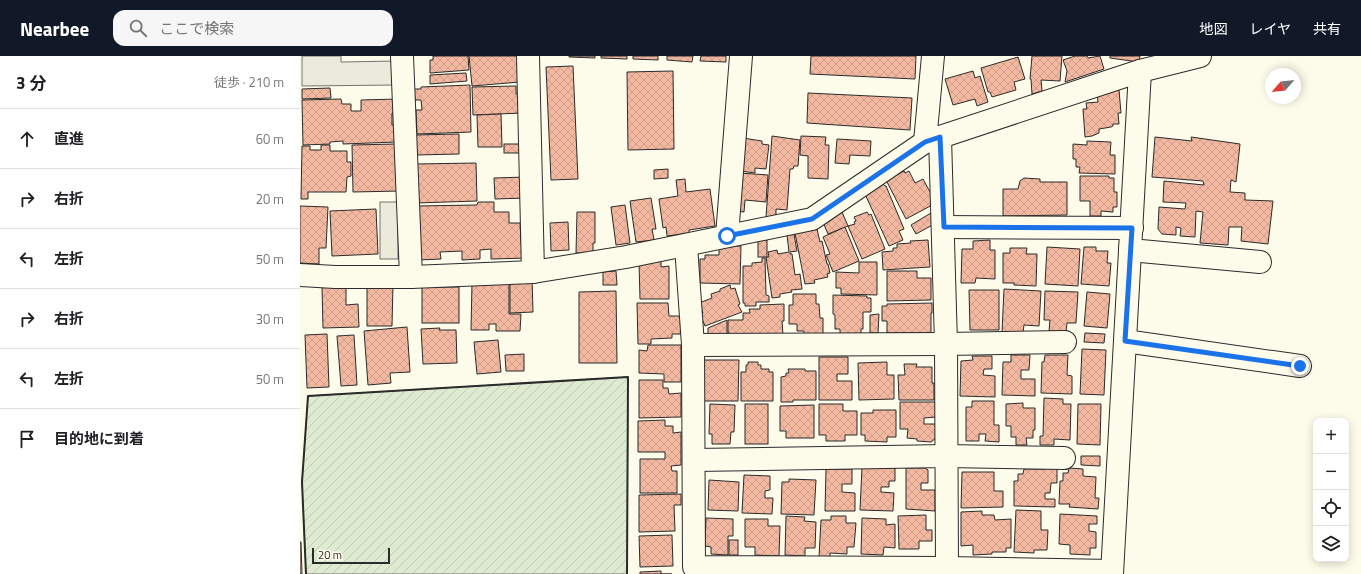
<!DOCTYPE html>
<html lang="ja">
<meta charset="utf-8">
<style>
:root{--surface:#fff;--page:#f6f6f6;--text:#202124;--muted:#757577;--line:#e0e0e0;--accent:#111827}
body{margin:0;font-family:"Titillium Web","Noto Sans JP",sans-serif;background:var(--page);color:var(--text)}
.controls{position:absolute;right:12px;bottom:12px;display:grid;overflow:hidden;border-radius:8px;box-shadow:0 2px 10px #0003}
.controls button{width:36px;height:36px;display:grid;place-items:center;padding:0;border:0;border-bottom:1px solid var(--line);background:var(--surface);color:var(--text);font:20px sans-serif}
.compass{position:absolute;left:965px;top:12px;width:36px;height:36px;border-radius:50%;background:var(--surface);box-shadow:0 2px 10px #0003;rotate:242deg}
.scale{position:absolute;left:12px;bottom:10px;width:78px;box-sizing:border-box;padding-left:4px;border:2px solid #2b2b2b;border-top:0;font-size:11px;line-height:14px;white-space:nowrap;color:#2b2b2b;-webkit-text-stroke:3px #fdfbea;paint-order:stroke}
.stop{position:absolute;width:12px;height:12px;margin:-9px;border:3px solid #1a73e8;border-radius:50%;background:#fff}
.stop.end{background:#1a73e8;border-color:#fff;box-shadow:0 1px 4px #0008}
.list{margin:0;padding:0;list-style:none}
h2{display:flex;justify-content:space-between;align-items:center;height:52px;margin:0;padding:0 16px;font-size:17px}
h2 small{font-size:13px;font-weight:400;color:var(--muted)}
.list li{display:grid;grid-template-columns:26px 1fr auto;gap:12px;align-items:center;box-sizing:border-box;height:60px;padding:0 16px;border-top:1px solid var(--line)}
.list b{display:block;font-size:15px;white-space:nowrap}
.list em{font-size:13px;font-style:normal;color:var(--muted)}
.icon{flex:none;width:22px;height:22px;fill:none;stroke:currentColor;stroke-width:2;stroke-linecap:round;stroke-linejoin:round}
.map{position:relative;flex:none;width:1061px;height:518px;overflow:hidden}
header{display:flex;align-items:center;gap:24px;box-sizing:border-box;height:56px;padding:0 20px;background:var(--accent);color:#fff}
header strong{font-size:19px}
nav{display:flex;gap:22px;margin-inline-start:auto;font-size:14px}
.search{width:280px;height:36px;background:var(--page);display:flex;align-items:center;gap:10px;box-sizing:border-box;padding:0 14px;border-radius:12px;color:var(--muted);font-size:15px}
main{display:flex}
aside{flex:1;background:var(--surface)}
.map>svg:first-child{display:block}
.garden{fill:url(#garden-furrows);stroke:#74746e}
.parking{fill:#eceadb;stroke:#74746e}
.building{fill:url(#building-cross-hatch);stroke:#2b2b2b}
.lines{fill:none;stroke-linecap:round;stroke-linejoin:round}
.minor-casing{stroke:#2b2b2b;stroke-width:24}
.minor{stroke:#fdfbea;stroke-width:22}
.wall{stroke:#2b2b2b;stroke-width:2}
.route{stroke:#1a73e8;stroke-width:5}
</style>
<header>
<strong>Nearbee</strong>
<div class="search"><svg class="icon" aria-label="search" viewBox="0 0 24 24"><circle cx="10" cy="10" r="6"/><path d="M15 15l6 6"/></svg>ここで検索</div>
<nav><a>地図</a><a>レイヤ</a><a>共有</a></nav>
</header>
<main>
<aside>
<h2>3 分<small>徒歩 · 210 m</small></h2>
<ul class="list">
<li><svg class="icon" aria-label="ahead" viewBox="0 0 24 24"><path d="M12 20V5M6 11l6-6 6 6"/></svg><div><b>直進</b></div><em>60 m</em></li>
<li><svg class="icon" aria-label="right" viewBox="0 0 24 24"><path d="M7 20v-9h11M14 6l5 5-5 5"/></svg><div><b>右折</b></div><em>20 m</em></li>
<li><svg class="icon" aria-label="left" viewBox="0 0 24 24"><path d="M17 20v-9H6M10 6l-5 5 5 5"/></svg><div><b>左折</b></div><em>50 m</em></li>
<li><svg class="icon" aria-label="right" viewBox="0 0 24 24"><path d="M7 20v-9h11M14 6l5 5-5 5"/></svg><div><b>右折</b></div><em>30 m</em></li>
<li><svg class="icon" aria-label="left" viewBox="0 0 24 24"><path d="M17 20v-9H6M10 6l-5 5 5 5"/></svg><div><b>左折</b></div><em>50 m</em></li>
<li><svg class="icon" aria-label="arrive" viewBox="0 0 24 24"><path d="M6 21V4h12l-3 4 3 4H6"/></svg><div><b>目的地に到着</b></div></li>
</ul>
</aside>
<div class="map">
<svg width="1061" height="518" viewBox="0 0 1061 518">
<defs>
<pattern id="garden-furrows" width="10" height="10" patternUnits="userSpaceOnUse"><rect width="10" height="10" fill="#deebd1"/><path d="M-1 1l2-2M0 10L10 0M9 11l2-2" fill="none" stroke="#bfcab4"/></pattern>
<pattern id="building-cross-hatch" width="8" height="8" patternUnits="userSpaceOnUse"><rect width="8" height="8" fill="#f2b8a0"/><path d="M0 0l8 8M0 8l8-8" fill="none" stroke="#d09e8a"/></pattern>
</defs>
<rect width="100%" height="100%" fill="#fdfbea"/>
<!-- garden -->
<polygon class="garden" points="328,321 327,518 6,518 2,426 8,340"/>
<!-- parking -->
<g class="parking">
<polygon points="2,0 41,0 41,6 96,5 97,29 2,30"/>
<rect x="80" y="146" width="18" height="57"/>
</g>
<!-- building -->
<g class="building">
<polygon points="133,0 168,0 169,14 130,17 130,4 133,4"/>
<polygon points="169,0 218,0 220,26 172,30"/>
<polygon points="269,0 295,0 295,2 269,1"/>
<polygon points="301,0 327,0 327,3 301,2"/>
<polygon points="333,0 358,0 358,4 333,3"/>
<polygon points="367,0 393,0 392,6 367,4"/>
<polygon points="401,0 426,0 426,6 400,5"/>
<polygon points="511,0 616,0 615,23 510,18"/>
<polygon points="732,0 762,0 760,25 741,24 742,35 732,38 731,23 730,23"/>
<polygon points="775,0 787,0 788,2 800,0 804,13 765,26 767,15 763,4"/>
<polygon points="810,0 840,0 839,6 810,2"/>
<polygon points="718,1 725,23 714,26 716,34 692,41 690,36 688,36 681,12"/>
<polygon points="273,10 278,123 251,124 246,11"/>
<polygon points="373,15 374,93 328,94 327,16"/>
<polygon points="673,15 675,22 680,20 688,46 677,50 675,43 653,49 645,23"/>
<polygon points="166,17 167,25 130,28 130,19"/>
<polygon points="170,29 171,76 117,78 116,54 122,54 121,44 115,44 114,33 121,33 121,31"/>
<polygon points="216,30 216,38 223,37 223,57 173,59 172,31"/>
<polygon points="30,32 31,42 2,43 2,33"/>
<polygon points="819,34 821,57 818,57 819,68 813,68 813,70 811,71 799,73 799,77 792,80 785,81 783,53 787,53 786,47 798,46 797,36"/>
<polygon points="508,37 612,42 610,74 507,67"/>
<polygon points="41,43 42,48 51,48 51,55 61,55 61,44 97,43 97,56 92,57 92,69 96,69 97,86 43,88 43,85 30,86 30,88 3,89 2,44"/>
<polygon points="201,58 202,91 178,91 177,59"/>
<polygon points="159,78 159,98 116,99 115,79"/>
<polygon points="472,80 500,84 498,110 494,110 493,113 490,113 487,154 476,153 476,162 466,161"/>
<polygon points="501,80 526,81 525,89 529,89 528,123 508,122 508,100 500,99"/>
<polygon points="436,81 462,85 462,88 469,89 466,113 455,112 455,117 433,114"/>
<polygon points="855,81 892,85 891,81 940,88 936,126 931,124 930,136 945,137 945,144 973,145 968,188 941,185 942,171 929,171 928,189 900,187 903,156 896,155 895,181 880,180 881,172 876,171 876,179 862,178 858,173 859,151 885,153 886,147 863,146 864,125 904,129 903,125 852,121"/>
<polygon points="537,83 571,85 570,100 550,99 549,108 535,107"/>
<polygon points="787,85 811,86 810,99 815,99 815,118 779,117 780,111 776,111 776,103 773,103 773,88 787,89"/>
<polygon points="96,88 100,135 53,136 52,89"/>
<rect x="204" y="88" width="17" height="9"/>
<polygon points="21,89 30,89 30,95 47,95 47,106 51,106 51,120 47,121 46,136 8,136 8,143 1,143 2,90 10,90 10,94 21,94"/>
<polygon points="176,107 177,145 116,147 115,108"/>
<polygon points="368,113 368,122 354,123 354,114"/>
<polygon points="604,115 605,117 609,115 615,127 623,123 636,147 606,163 586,124"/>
<polygon points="440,117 468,119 466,146 445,144 444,156 429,154"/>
<polygon points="780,120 809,120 809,122 814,122 814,136 817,136 817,151 813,151 813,156 801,155 801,160 790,160 790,145 780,145"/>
<polygon points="226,121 226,142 195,143 194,122"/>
<polygon points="724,122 740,123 740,126 767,126 767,159 703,160 703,133 718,133 720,125"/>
<polygon points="385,123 386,136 410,133 415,170 389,174 389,177 367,180 366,171 363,172 359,143 378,140 376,124"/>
<polygon points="583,128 585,130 586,130 604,173 599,175 603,184 589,190 564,136"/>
<polygon points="351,142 356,173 352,173 354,184 336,186 330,145"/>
<polygon points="178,146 194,146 194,156 209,156 209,167 220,167 221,186 228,186 229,202 191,203 191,193 180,194 180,203 162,204 162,195 140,196 141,203 118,204 116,150 177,149"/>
<polygon points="325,149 330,187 316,189 311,151"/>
<polygon points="0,150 28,151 26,192 19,192 19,208 0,207"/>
<polygon points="76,153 78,198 32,200 30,155"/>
<polygon points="277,156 295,156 295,187 293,187 293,197 276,197"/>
<polygon points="542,156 548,170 528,178 522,164"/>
<polygon points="567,156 569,159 571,158 585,193 562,203 548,170 555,168 554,166 556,165 554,161"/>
<polygon points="631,157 636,167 616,178 611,169"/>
<polygon points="268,166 269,194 251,195 250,167"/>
<polygon points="545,171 559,205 533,216 526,199 530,198 523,181"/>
<polygon points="517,173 520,186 522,185 527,208 528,208 530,217 527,218 528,221 514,224 515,227 505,228 495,177"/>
<polygon points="494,178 497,195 490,196 490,198 492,198 495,219 500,218 502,233 491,234 492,236 480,238 480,241 472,242 466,201 469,201 468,196 477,194 478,198 489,196 487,179"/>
<rect x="458" y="184" width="9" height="17"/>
<polygon points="628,184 630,211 583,214 582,196 593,195 593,192 597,192 597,188 611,187 610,185"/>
<polygon points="690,184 690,194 695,194 695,223 676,222 675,227 661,227 662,193 673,193 673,185"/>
<polygon points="426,190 441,190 440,228 400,227 400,203 405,203 405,199 419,199 419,191"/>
<polygon points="747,191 780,193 778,230 745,228"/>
<polygon points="784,191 796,191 796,195 808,195 807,207 811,207 809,230 781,228"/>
<polygon points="710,192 727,192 726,198 737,198 736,230 714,229 714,227 703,227 703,197 710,197"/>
<polygon points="361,201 361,211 369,210 369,243 340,243 339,206"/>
<polygon points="462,202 465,202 466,239 469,240 469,246 456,246 456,250 445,250 445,247 443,247 443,210 452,210 452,207 462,206"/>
<polygon points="559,206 577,206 577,239 541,238 541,232 536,232 536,216 559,217"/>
<polygon points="316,215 317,229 303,229 303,216"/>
<polygon points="587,215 617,215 617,222 631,222 631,244 587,245"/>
<polygon points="232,222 233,256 210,257 210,223"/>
<polygon points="67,227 93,227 92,270 67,270"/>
<polygon points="172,227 209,228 209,258 221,258 220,275 196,275 196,268 189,268 189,274 171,274"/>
<polygon points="430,229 431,233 435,232 440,248 438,249 442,256 405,270 400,258 403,257 399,247 412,242 411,238 420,235 420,233"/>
<polygon points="46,230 46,249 58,248 59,271 23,272 22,231"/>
<rect x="122" y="231" width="37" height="36"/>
<polygon points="704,233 741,235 739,270 724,269 723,276 702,276"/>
<polygon points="669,234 699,234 699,274 670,274"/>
<polygon points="316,235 317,307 279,307 279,236"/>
<polygon points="745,235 778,236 776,267 767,267 766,276 749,275 750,264 744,264"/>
<polygon points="787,236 810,238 807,272 784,270"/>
<polygon points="493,238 516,238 516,248 519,248 520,262 523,262 523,279 504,279 504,275 497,275 497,268 489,268 489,249 493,249"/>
<polygon points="533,239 567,240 567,242 571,242 571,256 563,256 563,273 561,273 561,279 540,279 540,273 535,273 535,259 533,258"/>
<polygon points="337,247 368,247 369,260 381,260 381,278 372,278 372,282 351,283 351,288 338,288"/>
<polygon points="632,247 632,257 631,257 631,277 587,277 587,265 582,265 582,250 587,250 587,248"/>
<polygon points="484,248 484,265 482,265 483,279 431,279 430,277 428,277 428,264 443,264 443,257 450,257 449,253 460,253 460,249"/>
<polygon points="579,258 578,277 570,277 570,259"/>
<polygon points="427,264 427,278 408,280 408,272"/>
<polygon points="107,271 110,316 90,317 91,327 68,329 64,275"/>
<polygon points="140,272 139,274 156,274 157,307 123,308 121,273"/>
<polygon points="785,277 805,278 804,287 784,286"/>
<polygon points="27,278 29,331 7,332 5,279"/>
<polygon points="54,279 57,329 41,330 37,280"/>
<polygon points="198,284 201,316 177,318 174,286"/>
<polygon points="348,289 381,289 381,326 364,326 364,318 339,317 339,294 347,295"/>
<polygon points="782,293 806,294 804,339 780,338"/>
<polygon points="224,298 224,315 206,315 205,299"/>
<polygon points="711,299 730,299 729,314 721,314 721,323 735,323 735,340 702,339 703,306 711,306"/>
<polygon points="745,299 768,299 767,319 772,320 772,338 741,337 742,306 744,306"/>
<polygon points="672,300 692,300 692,313 684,313 683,319 695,320 695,341 660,340 661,305 673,304"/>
<polygon points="519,301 548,301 548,318 537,318 537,325 552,325 552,344 519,344"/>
<polygon points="404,304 439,304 438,345 403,345"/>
<polygon points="448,306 458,306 458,309 461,309 461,313 469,313 469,316 473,316 473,345 441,345 441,316 446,316 446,309 448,309"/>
<polygon points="587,306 587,319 594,319 594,343 559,344 558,307"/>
<polygon points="604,308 617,308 616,311 632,311 632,327 634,327 634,344 599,344 598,319 605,319"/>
<polygon points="488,313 505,313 505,315 516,315 516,344 493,344 493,346 481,346 481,321 486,320 486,317 489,317"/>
<polygon points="339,324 363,324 363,332 368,332 369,338 381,337 381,361 339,362"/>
<polygon points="744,342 763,343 763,348 771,348 770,384 754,383 754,389 740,389 740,380 743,380"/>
<polygon points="672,345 694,345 694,369 699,369 699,386 685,385 686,378 679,378 679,385 666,385 666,351 672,351"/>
<polygon points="600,346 636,346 636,361 624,362 624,368 636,368 636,382 631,386 617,385 617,383 607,382 608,373 600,373"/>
<polygon points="723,347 723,352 735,352 735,374 733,374 733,382 726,382 727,389 716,389 716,381 711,381 711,370 706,370 706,348"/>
<polygon points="410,348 435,349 434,376 431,376 430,388 412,388 412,378 409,378"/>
<rect x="445" y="348" width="23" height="40"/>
<polygon points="519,348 543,348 543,355 557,355 557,379 545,379 545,385 526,385 526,379 519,379"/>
<polygon points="778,348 801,348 800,389 777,388"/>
<polygon points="514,349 514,382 486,382 486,375 480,375 480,350"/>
<polygon points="573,354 596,354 596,381 587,381 587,386 565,385 565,379 561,379 561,357 573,357"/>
<polygon points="365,364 365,370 373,370 373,377 381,376 381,409 371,410 372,415 377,415 377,437 340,437 340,403 365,403 365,396 338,396 338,365"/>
<polygon points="781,400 800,400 800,410 781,409"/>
<polygon points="562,411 595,412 595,425 589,425 589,431 581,431 581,436 594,437 593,455 560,454"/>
<polygon points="606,412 625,412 628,414 628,427 621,427 621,434 635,434 635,455 606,453"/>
<polygon points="745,412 757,412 757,427 751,427 750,437 745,437 745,443 755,443 755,451 714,450 714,425 718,425 718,418 723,418 724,413 745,413"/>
<polygon points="769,412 783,413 783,420 796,421 795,442 799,442 798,453 769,451 770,448 759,448 760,425 763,425 763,417 768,417"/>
<polygon points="526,413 552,413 552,428 542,428 542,436 555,437 555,455 525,455"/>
<polygon points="662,416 694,416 694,435 703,435 703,451 661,452"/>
<polygon points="444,419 470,420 470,434 465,435 465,442 473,442 472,458 442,457"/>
<polygon points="489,423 516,424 514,459 481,458 482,426 489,426"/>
<polygon points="409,424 439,426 438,455 408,454"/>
<polygon points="381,438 381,449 374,449 375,475 339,476 339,439"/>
<polygon points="716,454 741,455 741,474 748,474 747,494 734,494 734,497 714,496"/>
<polygon points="682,455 682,459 694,459 695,464 711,463 711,492 706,492 706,496 692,496 692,498 673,499 673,489 661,490 661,456"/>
<polygon points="760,458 797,460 797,468 789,468 789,475 796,476 796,492 790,492 790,499 770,498 770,489 759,488"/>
<polygon points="626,459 626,474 632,474 632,485 619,485 619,493 599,493 598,460"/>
<polygon points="486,460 505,461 504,465 516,466 515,492 505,492 505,500 485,499"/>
<polygon points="531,460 546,460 546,467 556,467 554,491 547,491 547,498 530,497 530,501 519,501 521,464 531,464"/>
<polygon points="406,462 433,463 433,480 428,480 428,499 411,498 411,491 405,490"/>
<polygon points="562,462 586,463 586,469 595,468 595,492 584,491 583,499 561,498"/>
<polygon points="445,463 468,463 468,470 480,470 479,500 455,499 455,491 445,491"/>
<polygon points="372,479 373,510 340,511 339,480"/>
<rect x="429" y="484" width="9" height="15"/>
<polygon points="0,486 1,486 2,518 0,518"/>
<polygon points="361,515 361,518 372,518 340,518 340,516"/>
</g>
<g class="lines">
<!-- minor casing -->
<g class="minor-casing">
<g id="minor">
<polyline points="102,0 111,221"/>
<polyline points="228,0 233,216"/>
<polyline points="640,81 646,288 647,512"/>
<polyline points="625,86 633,0"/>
<polyline points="643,171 832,172"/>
<polyline points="427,180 441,0"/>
<polyline points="386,190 393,289 394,511 647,512 812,515"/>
<polyline points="830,194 960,206"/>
<polyline points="0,219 35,221 111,221 233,216 326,201 512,163 625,86 840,15 900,0"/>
<polyline points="825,285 1000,310"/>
<polyline points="393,289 646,288 765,286"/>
<polyline points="394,404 646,400 764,402"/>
<polyline points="812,518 840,15"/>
</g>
</g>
<!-- minor -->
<use href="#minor" class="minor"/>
<!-- wall -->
<polyline class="wall" points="6,518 2,426 8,340 328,321 327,518"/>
</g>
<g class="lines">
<!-- route -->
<polyline class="route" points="427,180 512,163 625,86 640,81 644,171 832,172 825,285 1000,310"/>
</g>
</svg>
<div class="controls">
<button>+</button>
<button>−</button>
<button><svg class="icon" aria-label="locate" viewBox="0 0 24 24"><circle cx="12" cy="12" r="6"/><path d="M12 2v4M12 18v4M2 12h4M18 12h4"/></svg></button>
<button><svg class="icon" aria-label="layers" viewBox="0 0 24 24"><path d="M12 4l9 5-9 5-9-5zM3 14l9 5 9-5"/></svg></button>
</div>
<svg class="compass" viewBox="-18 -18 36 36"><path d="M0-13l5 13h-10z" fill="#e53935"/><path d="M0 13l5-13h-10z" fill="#757577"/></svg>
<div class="scale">20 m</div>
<div class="stop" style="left:427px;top:180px"></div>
<div class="stop end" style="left:1000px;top:310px"></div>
</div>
</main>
